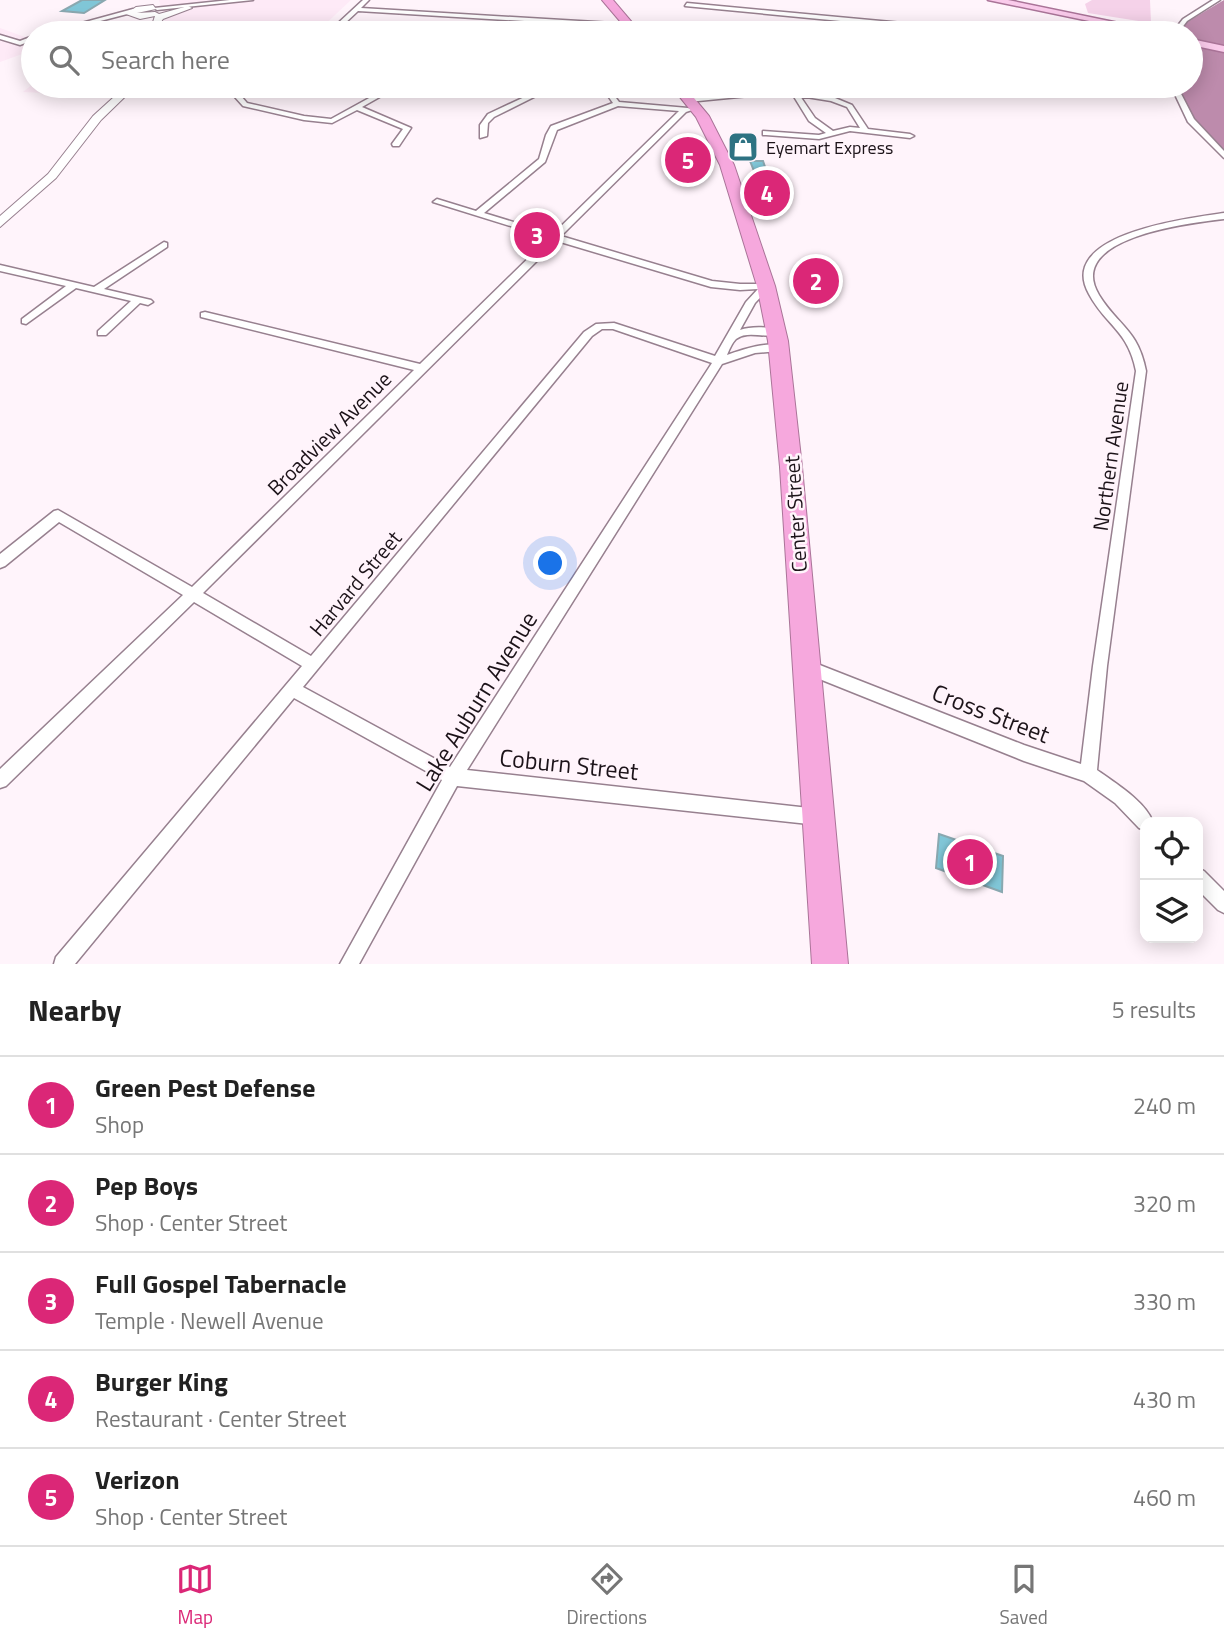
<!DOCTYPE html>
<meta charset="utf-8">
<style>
:root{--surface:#fff;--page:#f2f2f2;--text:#222;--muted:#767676;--line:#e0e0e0;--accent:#db2777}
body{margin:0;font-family:"Titillium Web",sans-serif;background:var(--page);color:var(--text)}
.controls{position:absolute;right:21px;bottom:21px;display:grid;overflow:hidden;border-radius:14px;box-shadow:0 4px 18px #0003}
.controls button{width:63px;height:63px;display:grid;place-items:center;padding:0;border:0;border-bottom:2px solid var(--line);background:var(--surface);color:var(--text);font:35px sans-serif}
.you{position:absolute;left:551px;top:564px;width:24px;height:24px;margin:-18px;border:5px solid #fff;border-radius:50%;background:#1a73e8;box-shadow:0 0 0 10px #1a73e833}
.badge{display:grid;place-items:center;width:46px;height:46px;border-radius:50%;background:var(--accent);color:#fff;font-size:23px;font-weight:700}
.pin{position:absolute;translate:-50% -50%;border:4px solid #fff;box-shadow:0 2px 7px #0006}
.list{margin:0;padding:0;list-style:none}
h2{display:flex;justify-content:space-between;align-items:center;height:91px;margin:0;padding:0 28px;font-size:30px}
h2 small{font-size:23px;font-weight:400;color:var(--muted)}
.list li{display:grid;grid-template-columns:46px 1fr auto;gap:21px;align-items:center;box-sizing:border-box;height:98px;padding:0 28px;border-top:2px solid var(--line)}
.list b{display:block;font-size:26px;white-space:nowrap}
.list p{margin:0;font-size:23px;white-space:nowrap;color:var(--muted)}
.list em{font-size:23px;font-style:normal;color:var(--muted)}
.icon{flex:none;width:38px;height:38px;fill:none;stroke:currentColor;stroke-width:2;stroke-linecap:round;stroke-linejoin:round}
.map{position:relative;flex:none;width:1224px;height:964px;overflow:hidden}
.search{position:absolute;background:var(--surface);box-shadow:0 4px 18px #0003;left:21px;right:21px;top:21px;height:77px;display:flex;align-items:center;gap:18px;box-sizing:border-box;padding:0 24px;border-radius:38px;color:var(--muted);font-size:26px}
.sheet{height:581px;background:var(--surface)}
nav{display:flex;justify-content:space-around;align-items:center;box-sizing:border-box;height:98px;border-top:2px solid var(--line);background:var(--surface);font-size:19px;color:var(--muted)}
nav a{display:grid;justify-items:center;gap:4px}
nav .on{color:var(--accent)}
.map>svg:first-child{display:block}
.built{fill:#feeaf7}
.green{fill:#f5d2e9}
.water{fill:#bd8bac}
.building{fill:#80c6d7;stroke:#8aa8b0;stroke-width:2}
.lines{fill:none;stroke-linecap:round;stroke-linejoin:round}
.street-casing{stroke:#97808f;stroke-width:3}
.secondary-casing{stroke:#97808f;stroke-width:2}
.primary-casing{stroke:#aa7498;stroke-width:3}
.highway-casing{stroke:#aa7498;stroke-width:2}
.street{fill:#fff;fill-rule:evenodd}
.secondary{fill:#fff;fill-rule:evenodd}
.primary{fill:#facbeb;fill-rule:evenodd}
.highway{fill:#f6a8dd;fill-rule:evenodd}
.labels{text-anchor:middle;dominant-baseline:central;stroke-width:5;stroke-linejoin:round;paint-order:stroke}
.far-poi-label{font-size:18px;fill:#1c1319;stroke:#fff4fb;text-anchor:start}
.street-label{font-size:21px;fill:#1c1319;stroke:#fff4fb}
.near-street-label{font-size:24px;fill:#1c1319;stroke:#fff4fb}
</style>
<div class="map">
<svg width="1224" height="964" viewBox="0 0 1224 964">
<rect width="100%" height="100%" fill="#fff4fb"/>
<!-- built -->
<g class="built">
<polygon points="159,0 351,0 319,30 236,25 237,21 168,32"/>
<polygon points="140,21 146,33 94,33 95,27"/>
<polygon points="0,28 33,40 33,50 0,62"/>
<polygon points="33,84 33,86 125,86 113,96 23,92"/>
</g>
<!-- green -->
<polygon class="green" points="1092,0 1150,0 1151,23 1088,13 1085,4"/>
<!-- water -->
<path class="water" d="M1224 0V151C1201 135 1184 113 1177 86H1191V33H1180L1182 25Z"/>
<!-- building -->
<g class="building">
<polygon points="82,0 105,0 84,13 62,11"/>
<polygon points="750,161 763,161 776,199 757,199 754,189 760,186"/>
<polygon points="939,834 1003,856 1002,892 936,868"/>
</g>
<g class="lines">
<!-- street casing -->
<g class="street-casing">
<g id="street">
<polygon points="230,0 253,0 157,10 154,8"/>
<polygon points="363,0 369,0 361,8 747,31 750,33 722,33 358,11 342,26 349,29 382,31 385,33 348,33 336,27 336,25"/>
<polygon points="1213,0 1220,0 1187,21 1178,33 1172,33 1183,19"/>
<polygon points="687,3 935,26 938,28 935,30 685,6"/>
<polygon points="133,9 135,12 54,33 45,33"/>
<polygon points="0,35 20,41 33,36 33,40 20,45 0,39"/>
<polygon points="242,86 248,86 241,96 247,103 304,116 331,119 391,86 399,86 362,107 411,128 399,146 393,146 392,144 403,129 357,110 332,123 304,120 243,106 234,96"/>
<polygon points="548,86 556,86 494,117 488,123 487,136 480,138 480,125 488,114"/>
<path d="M601 86H607L619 102 688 108 692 110 686 112 561 236 712 281 740 284H769L771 286 755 303 740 330C751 326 772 326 781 332 769 341 749 329 736 339 732 343 729 350 727 355 741 350 772 339 784 348L779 351 755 353 722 364 467 770 818 809 824 811 826 817 824 823 818 825 457 786 359 964H340L442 780 294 698 75 964H54L56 957 302 666 194 602 6 786 0 788V769L183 595 59 522 5 566 0 568V554L54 511 58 510 192 587 414 370 201 317V313L205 312 420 364 549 238 433 202 437 199 476 211 539 159 546 135 551 126 613 103ZM618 106 679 111 553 234 484 213 545 162 557 130ZM557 241 711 287 740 290 758 289 746 302 715 356 614 323 596 324 584 332 311 656 203 593ZM602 329H613L712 363 450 767 303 687 592 336Z"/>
<path d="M799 86H805L802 92 835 98 852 105 868 129 910 134 914 136 910 138 850 131 819 139 766 135H763V131L819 135 826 133 809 121 793 95 749 96 688 102 685 100 688 98 749 91H795ZM800 96 831 101 847 107 860 128 850 127 833 131 815 118Z"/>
<polygon points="1171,86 1177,86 1194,119 1224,151 1224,158 1188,122"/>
<path d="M1224 213V219C1191 223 1064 237 1099 295 1118 326 1138 329 1146 371L1107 666 1097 770C1115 783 1145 801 1153 822H1145V830L1139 828 1115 803 1084 781 1024 761 802 672 800 667 802 662 807 660 1024 745 1081 764 1093 666 1136 371C1128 330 1106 326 1089 294 1055 234 1189 218 1224 213Z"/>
<polygon points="164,242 167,243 167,247 104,289 151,300 153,302 148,305 140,303 106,335 98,335 98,331 131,301 76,288 26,324 22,323 22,319 66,286 0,271 0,265 94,287"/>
<polygon points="1198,868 1204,871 1224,891 1224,913 1218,910 1198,890"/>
</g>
</g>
<!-- secondary casing -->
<g class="secondary-casing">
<g id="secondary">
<polygon points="153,5 156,9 137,13 155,12 159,14 188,6 192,8 163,19 161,22 166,33 158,33 153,22 155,16 140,19 126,14 136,7"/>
<polygon points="126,86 136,86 101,120 56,178 0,227 0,216 48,174 93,116"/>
</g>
</g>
<!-- primary casing -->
<g class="primary-casing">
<g id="primary">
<polygon points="988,0 1008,0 1167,33 1147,33"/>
<polygon points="1191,39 1224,46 1224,52 1191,45"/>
</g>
</g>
<!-- highway casing -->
<g class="highway-casing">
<g id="highway">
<polygon points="602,0 613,0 641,33 630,33"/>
<polygon points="671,86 684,86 709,116 734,165 775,286 788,341 802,467 848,964 812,964 780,467 768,341 757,286 720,165 696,117"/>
</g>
</g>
<!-- street -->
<use href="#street" class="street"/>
<!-- secondary -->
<use href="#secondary" class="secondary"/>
<!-- primary -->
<use href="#primary" class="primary"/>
<!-- highway -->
<use href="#highway" class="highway"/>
</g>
<!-- icons -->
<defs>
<g id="shop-square" transform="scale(1.575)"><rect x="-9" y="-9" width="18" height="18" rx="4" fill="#2e7282" stroke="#fff4fb"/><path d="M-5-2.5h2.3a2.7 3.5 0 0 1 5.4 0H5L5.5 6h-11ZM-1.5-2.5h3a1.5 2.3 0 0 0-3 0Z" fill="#fff"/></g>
</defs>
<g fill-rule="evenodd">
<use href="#shop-square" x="743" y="147"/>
</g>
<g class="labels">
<!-- far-poi labels -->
<g class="far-poi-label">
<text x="766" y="147">Eyemart Express</text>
</g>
<!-- street labels -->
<g class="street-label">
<text transform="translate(329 433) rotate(-45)">Broadview Avenue</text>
<text transform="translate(1110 456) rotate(-82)">Northern Avenue</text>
<text transform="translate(795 514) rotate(-94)">Center Street</text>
<text transform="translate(355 583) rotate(-50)">Harvard Street</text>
</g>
<!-- near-street labels -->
<g class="near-street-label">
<text transform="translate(476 701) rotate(-58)">Lake Auburn Avenue</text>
<text transform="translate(991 713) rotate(21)">Cross Street</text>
<text transform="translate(569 764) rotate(6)">Coburn Street</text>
</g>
</g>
</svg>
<div class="controls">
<button><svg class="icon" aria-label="locate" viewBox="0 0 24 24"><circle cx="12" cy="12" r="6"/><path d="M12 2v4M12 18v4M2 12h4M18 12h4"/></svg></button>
<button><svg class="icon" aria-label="layers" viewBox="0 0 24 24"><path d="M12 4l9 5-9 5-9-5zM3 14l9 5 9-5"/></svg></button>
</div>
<div class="you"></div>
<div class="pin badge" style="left:970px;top:862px">1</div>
<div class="pin badge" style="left:816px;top:281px">2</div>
<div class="pin badge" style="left:537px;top:235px">3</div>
<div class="pin badge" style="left:767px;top:193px">4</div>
<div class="pin badge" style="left:688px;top:160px">5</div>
<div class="search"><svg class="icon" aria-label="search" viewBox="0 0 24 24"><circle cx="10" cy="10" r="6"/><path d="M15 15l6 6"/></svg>Search here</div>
</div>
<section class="sheet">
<h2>Nearby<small>5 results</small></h2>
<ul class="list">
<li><span class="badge">1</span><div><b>Green Pest Defense</b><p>Shop</p></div><em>240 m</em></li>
<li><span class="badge">2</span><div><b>Pep Boys</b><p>Shop · Center Street</p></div><em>320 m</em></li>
<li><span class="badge">3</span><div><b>Full Gospel Tabernacle</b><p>Temple · Newell Avenue</p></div><em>330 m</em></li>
<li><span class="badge">4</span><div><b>Burger King</b><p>Restaurant · Center Street</p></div><em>430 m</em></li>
<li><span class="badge">5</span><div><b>Verizon</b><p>Shop · Center Street</p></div><em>460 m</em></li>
</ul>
</section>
<nav>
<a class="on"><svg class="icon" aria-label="map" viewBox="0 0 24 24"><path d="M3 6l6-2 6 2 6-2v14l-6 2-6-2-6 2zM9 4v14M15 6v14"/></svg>Map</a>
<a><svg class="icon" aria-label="directions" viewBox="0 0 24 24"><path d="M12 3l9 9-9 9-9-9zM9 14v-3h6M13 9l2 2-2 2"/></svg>Directions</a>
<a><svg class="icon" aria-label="saved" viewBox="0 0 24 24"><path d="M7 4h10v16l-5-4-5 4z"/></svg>Saved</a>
</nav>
